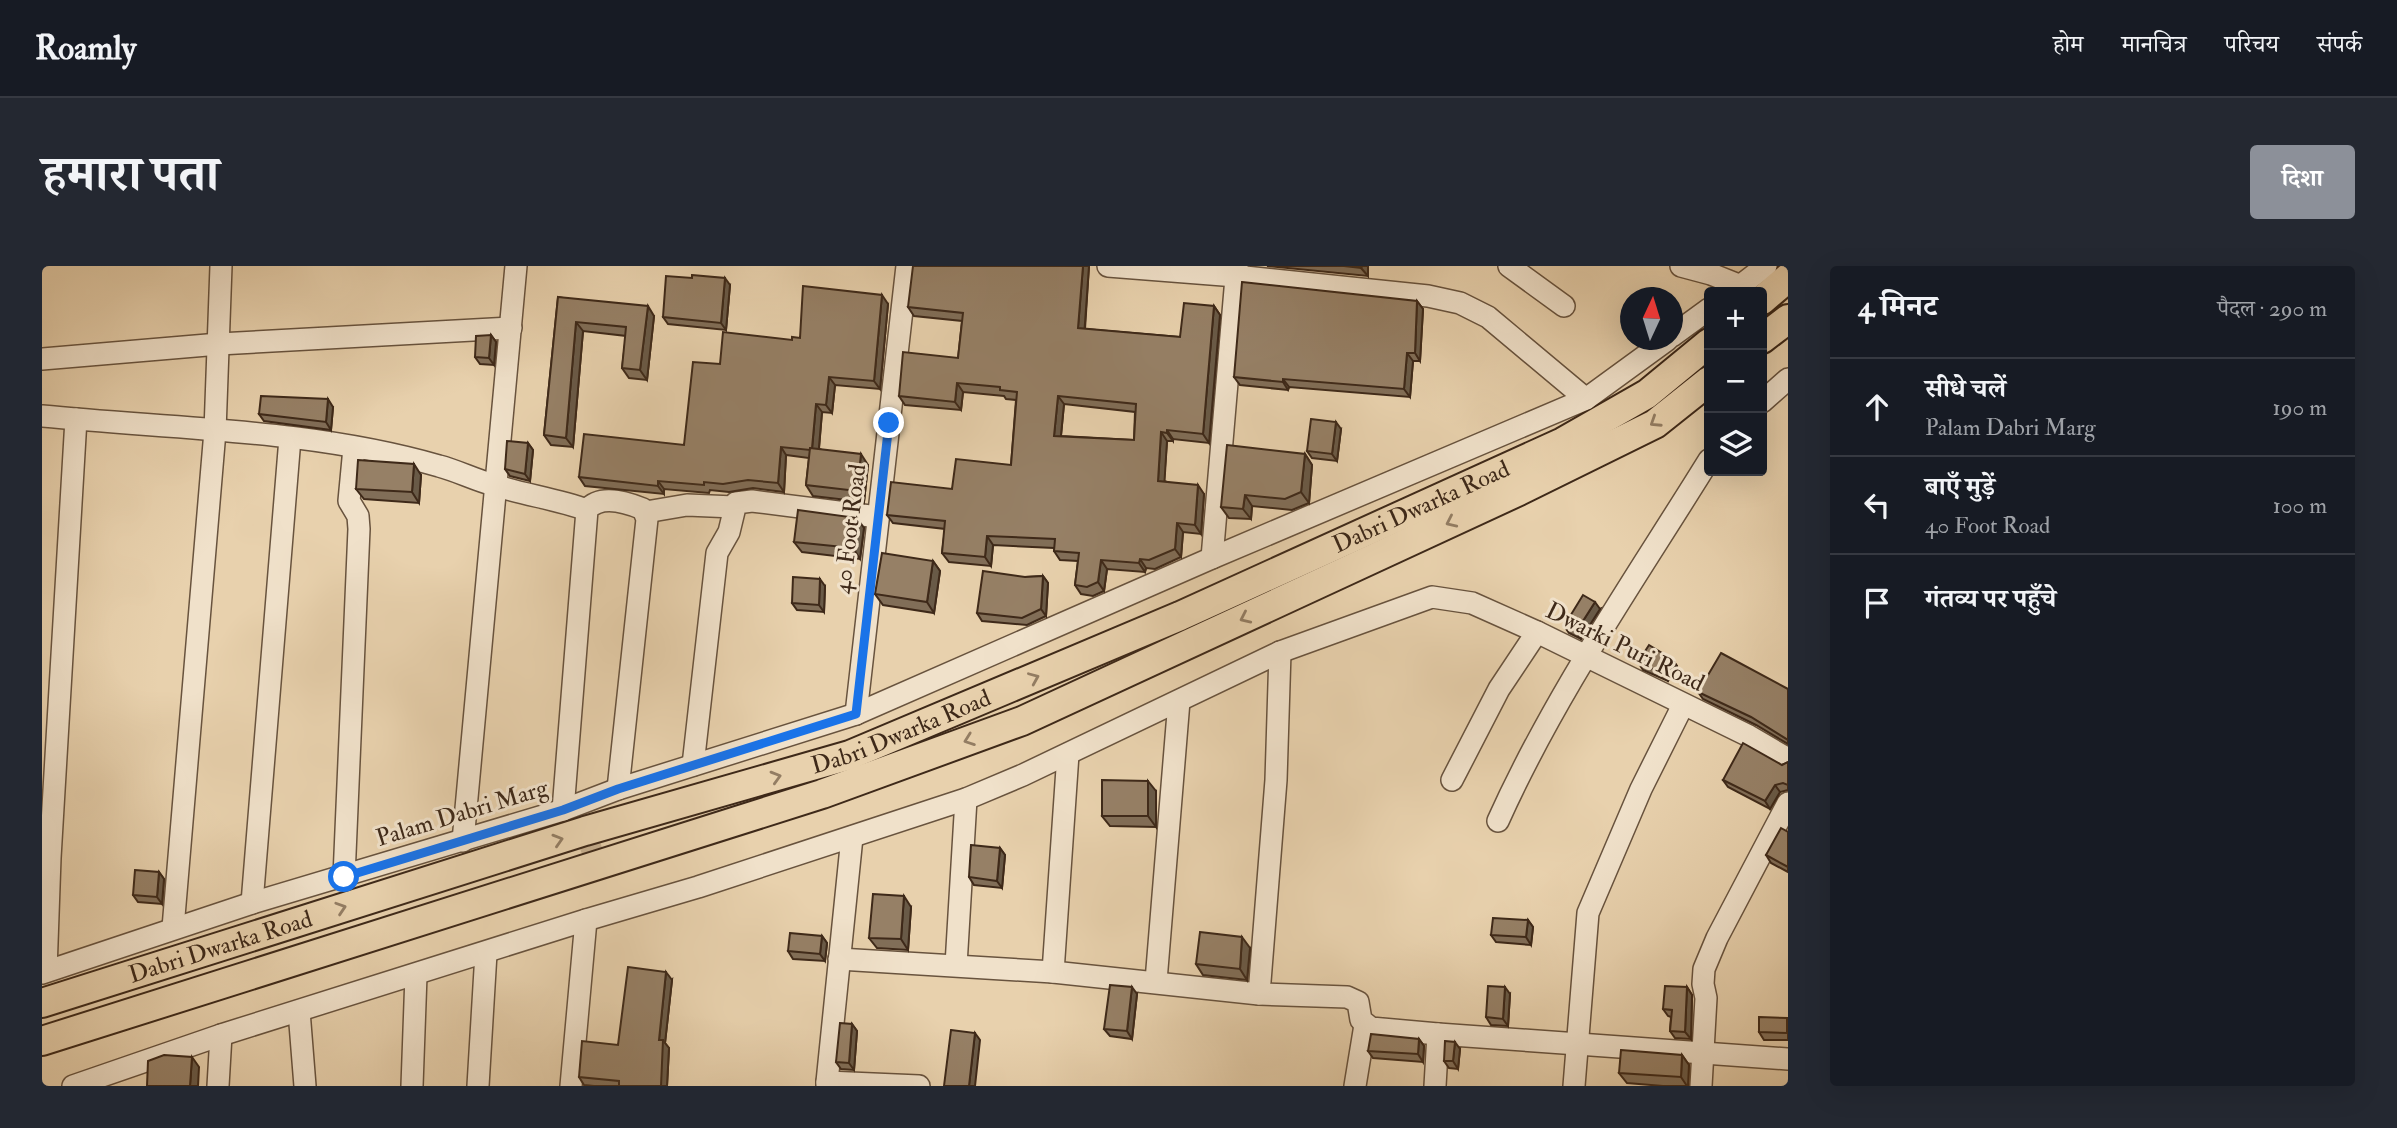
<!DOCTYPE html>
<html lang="hi">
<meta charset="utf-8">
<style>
:root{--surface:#171b24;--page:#242831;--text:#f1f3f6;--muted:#9ea1a6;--line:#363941;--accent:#8c9099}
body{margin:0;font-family:"IM FELL Double Pica","Noto Serif Devanagari",serif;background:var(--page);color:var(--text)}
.controls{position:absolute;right:21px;top:21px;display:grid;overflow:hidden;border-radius:7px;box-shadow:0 7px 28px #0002}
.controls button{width:63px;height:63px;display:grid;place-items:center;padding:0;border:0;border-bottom:2px solid var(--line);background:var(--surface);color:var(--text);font:35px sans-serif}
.compass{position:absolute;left:1578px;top:21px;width:63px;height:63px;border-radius:50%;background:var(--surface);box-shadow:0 7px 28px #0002;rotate:4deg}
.stop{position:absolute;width:21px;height:21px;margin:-16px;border:5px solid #1a73e8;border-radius:50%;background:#fff}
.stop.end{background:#1a73e8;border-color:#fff;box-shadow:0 2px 7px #0008}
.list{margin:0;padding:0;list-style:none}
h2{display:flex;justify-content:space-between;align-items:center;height:91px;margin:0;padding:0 28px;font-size:30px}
h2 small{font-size:23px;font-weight:400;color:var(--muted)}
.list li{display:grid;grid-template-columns:46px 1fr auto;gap:21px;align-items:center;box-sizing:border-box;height:98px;padding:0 28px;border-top:2px solid var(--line)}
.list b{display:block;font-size:26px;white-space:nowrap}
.list p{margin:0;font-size:23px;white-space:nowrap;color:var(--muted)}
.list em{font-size:23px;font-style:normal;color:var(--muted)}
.icon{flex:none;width:38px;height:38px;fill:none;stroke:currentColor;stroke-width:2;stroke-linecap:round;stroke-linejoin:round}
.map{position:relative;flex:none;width:1746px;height:820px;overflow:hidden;border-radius:7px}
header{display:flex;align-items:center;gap:42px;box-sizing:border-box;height:98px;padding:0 35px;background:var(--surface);border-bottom:2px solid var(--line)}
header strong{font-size:33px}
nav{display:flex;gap:38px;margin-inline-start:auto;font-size:24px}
.intro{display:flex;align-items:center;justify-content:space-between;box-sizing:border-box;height:168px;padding:0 42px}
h1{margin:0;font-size:49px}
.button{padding:18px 32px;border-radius:7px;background:var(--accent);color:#fff;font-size:24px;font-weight:700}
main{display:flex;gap:42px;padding:0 42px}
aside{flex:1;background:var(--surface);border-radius:7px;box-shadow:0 7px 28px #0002}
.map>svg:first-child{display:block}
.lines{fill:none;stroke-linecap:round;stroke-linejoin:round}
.minor-tunnel{stroke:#c6af8f;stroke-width:21;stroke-dasharray:21 10;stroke-linecap:butt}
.minor-casing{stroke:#68533e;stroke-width:24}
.major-casing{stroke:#3e2919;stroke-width:32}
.minor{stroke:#f0e1ca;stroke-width:21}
.major{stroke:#e8d1ad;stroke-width:28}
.wall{fill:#816e58;stroke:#3e2919;stroke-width:2;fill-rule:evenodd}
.shaded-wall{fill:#695a47;stroke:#3e2919;stroke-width:2}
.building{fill:#968066;stroke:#3e2919;stroke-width:2;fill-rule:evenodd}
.oneway{stroke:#937d63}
.route{stroke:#1a73e8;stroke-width:9}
.labels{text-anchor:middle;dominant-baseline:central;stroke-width:6;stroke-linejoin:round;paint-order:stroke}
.street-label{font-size:24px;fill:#3e2919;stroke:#f0e1ca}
</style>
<header>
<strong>Roamly</strong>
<nav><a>होम</a><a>मानचित्र</a><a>परिचय</a><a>संपर्क</a></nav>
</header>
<div class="intro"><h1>हमारा पता</h1><a class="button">दिशा</a></div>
<main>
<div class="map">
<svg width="1746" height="820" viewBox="0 0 1746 820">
<rect width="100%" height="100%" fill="#e8d1ad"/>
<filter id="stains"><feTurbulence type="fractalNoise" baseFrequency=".00286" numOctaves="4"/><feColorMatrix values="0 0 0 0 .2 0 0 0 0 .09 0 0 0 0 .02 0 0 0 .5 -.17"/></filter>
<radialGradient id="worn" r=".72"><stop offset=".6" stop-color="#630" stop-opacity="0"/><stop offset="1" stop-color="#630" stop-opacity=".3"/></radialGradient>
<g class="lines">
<!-- minor-tunnel -->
<polyline class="minor-tunnel" points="543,565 555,599"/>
<!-- minor casing -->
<g class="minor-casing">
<g id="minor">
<polyline points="1066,0 1194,10 1386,30 1418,37 1446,51 1544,133"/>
<polyline points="1467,0 1522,40"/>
<polyline points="1639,0 1669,8 1699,20"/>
<polyline points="1690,26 1724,0"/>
<polyline points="1630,70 1667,43"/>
<polyline points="0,93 177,78 469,62"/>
<polyline points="1720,136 1746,113"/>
<path d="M0 150C132 163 269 163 397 200 416 205 433 214 452 219 483 229 515 233 545 244"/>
<polyline points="604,246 645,239 692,241"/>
<polyline points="1170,292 1195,0"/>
<polyline points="814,448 865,0"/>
<polyline points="651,499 675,287 687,266 694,237 710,235 836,251"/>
<polyline points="1410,514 1457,423 1495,366"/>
<path d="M521 544 545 244C558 228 584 236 601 243L605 253 576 523"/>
<path d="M1456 555C1513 428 1594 312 1667 194"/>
<polyline points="421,575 474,0"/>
<polyline points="302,611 317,263 316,250 307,235 312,182"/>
<polyline points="210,637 248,172"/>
<polyline points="131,662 173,165 179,0"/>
<polyline points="797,693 1011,706 1217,728 1305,731 1316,736 1319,754 1329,762 1396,768"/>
<polyline points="914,699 924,533"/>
<polyline points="4,705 8,592 34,153"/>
<polyline points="1011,706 1026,488"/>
<polyline points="0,707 210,637 521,544 576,523 814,448 1170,292 1544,133 1625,74"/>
<polyline points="1114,715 1137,435"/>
<polyline points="1217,728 1234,514 1238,386"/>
<polyline points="257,745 263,820"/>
<polyline points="785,816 810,571"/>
<polyline points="31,820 179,769 544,654 656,621 924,533 981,509 1238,386 1390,331 1430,337 1495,366 1707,470 1746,493"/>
<polyline points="176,820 179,769"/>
<polyline points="370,820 374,709"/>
<polyline points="436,820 444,687"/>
<polyline points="529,820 544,654"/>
<polyline points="785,820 785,816 877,820"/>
<polyline points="1313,820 1323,759"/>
<polyline points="1393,820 1396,768 1746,793"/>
<polyline points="1532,820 1546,647 1599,523 1641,439"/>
<polyline points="1659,820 1664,732 1661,718 1662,703 1675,672 1746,537"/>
</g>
</g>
<!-- major casing -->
<g class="major-casing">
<g id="major">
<polyline points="1720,34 1746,12"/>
<polyline points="1720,73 1746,53"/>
<path id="s1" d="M0 737 543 565 808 489 1138 350 1521 176 1605 128 1667 77"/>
<polyline points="0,775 780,528 980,455 1477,225 1613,158 1667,115"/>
</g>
</g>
<!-- minor -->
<use href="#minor" class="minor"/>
<!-- major -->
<use href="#major" class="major"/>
</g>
<!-- wall -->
<g class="wall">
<path d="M1047 0 1043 63 1138 71 1172 40 1178 49 1167 177 1131 173V175H1125L1122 215 1162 228 1159 268 1141 266 1139 291 1113 303 1104 302 1103 306 1065 303 1062 325 1051 330 1039 328 1033 319 1036 295 1018 294 1012 285V282L951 279 949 300 907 296 900 287 903 263 851 257 845 249 969 199 974 134 964 133 962 130 921 126 919 144 863 139 857 130 916 92 920 55 872 50 866 41ZM1022 138 1093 146 1092 174 1019 170Z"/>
<polygon points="1225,0 1326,0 1326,10"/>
<polygon points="688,19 684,64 626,58 621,51"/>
<polygon points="516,31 612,50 605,114 587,112 580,102 584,70 541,65 531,181 509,179 502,169"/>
<polygon points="1375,35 1381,43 1378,95 1371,95 1368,131 1247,121 1246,124 1198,119 1192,111"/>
<polygon points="846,38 838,123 793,119 790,147 780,146 777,183 826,199 822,236 771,230 764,219 767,192 744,189 742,226 711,222 687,226 668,224 667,227 622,223 622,228 543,220 537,211 642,179 678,98 758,72"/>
<polygon points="449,69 454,76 452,99 438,98 433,91"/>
<polygon points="291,141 289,164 222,155 217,148"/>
<polygon points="1299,163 1295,195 1270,192 1265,185"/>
<polygon points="486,177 491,184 488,215 468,210 463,203"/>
<polygon points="1263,188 1270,199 1267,237 1250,244 1210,240 1209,253 1187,252 1179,241"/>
<polygon points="379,209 377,237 322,233 314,223"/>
<polygon points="822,262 818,293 760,286 752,276"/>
<polygon points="891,295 898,305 892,347 841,339 833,328"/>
<polygon points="1001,310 1006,317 1004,350 985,359 940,355 935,347 983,311"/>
<polygon points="783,320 782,346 755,344 750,337"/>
<polygon points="1558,343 1539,373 1527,367 1522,360"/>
<polygon points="1630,393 1635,400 1626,415 1601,404 1596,396"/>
<polygon points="1746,423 1746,478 1714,459 1661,433 1656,426"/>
<polygon points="1746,496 1746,524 1738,526 1728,543 1686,521 1681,514 1740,499"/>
<polygon points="1114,525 1114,561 1068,560 1060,550"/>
<polygon points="1746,566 1746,606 1729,597 1724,589"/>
<polygon points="958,582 963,589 960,622 932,619 927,611"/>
<polygon points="117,606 122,613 120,638 96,636 91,629"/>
<polygon points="869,641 866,684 835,682 827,672"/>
<polygon points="1486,654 1491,661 1489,679 1454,676 1449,669"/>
<polygon points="780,670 785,677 783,695 751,693 746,685"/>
<polygon points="1208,682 1205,714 1161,709 1154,698"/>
<polygon points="630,714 623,777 627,782 625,820 552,820 542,819 537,811 576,779"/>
<polygon points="1645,721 1650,729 1649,773 1633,772 1628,765 1629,751 1626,750 1621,743"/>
<polygon points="1095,728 1090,773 1068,770 1062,763"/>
<polygon points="1468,728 1466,760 1449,759 1444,751"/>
<polygon points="1746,754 1746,774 1722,774 1717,766"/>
<polygon points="810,758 815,765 812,804 799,803 794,796"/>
<polygon points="1377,773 1382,780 1381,796 1331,792 1326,785"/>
<polygon points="1418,783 1416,803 1407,802 1402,795"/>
<polygon points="1640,789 1647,799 1646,820 1621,820 1585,817 1577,807"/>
</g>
<!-- shaded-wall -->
<g class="shaded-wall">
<polygon points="1041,0 1047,0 1042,71 1036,62"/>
<polygon points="1320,0 1326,0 1326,10 1319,2"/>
<polygon points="683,12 688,19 684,64 679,57"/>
<polygon points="840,29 846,38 838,123 832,115"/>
<polygon points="1375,35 1381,43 1378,95 1373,87"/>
<polygon points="606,40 612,50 605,114 598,104"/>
<polygon points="1172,40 1178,49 1167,177 1161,168"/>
<polygon points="534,56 541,65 531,181 524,172"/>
<polygon points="449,69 454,76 452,99 447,92"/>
<polygon points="1365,87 1371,95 1368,131 1362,123"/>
<polygon points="787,111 793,119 790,147 784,139"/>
<polygon points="1241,113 1247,121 1246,124 1241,116"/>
<polygon points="915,117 921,126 919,144 913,136"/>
<polygon points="1016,130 1022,138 1018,179 1012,170"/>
<polygon points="286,133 291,141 289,164 284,156"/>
<polygon points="774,138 780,146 776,192 770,184"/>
<polygon points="1294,156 1299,163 1295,195 1290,188"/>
<polygon points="1125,164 1131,173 1131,175 1125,167"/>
<polygon points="1119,166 1125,175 1122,223 1116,215"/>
<polygon points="486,177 491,184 488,215 483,208"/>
<polygon points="739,181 744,189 742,226 736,217"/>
<polygon points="819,188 826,199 822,236 815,225"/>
<polygon points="1263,188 1270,199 1267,237 1259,226"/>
<polygon points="372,198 379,209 377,237 370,226"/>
<polygon points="616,215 622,223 622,228 616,220"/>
<polygon points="1156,219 1162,228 1159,268 1153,259"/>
<polygon points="1203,229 1210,240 1209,253 1201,243"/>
<polygon points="815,252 822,262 818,293 811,282"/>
<polygon points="1135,257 1141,266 1139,291 1133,283"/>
<polygon points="945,270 951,279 949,300 943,291"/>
<polygon points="1098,293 1104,302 1103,306 1097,297"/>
<polygon points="1059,294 1065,303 1062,325 1056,316"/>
<polygon points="891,295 898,305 892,347 885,336"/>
<polygon points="1001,310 1006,317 1004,350 999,343"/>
<polygon points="778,313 783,320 782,346 777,339"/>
<polygon points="1553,336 1558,343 1539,373 1534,366"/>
<polygon points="1630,393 1635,400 1626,415 1621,408"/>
<polygon points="1106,515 1114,525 1114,561 1106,550"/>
<polygon points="1733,519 1738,526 1728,543 1723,535"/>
<polygon points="958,582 963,589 960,622 955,615"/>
<polygon points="117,606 122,613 120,638 115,631"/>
<polygon points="862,630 869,641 866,684 859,673"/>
<polygon points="1486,654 1491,661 1489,679 1484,671"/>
<polygon points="780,670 785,677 783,695 778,688"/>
<polygon points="1200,671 1208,682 1205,714 1198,703"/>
<polygon points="624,706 630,714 623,777 627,782 625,820 619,820 617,774"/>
<polygon points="1090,721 1095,728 1090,773 1085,765"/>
<polygon points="1463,721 1468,728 1466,760 1461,753"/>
<polygon points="1645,721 1650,729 1649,773 1643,766"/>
<polygon points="810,758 815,765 812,804 807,797"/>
<polygon points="933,767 938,774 933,820 927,820"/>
<polygon points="1377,773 1382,780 1381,796 1376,788"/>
<polygon points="1413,776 1418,783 1416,803 1411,795"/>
<polygon points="1640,789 1647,799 1646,820 1645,820 1639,811"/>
<polygon points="150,791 157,801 156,820 148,820"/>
</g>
<!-- building -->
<g class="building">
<path d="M871 0H1041L1036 62 1138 71 1142 37 1172 40 1161 168 1125 164V167L1119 166 1116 215 1156 219 1153 259 1135 257 1133 283 1107 294 1098 293 1097 297 1059 294 1056 316 1045 321 1033 319 1037 287 1012 285 1013 273 945 270 943 291 900 287 903 255 845 249 849 216 910 223 914 193 969 199 975 126 958 124V121L915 117 913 136 857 130 861 86 916 92 921 47 866 41ZM1016 130 1094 138 1092 174 1012 170Z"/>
<polygon points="1302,0 1320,0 1319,2"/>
<polygon points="650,9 683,12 679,57 621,51 624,10 650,12"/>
<polygon points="1200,16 1375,35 1373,87 1365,87 1362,123 1241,113 1241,116 1192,111"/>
<polygon points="761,20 840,29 832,115 787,111 784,139 774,138 770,182 768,182 768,184 739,181 736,217 706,214 681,218 662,216 662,219 616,215 616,220 537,211 542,168 642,179 651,96 678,98 681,66 750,74 750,71 758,72"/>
<polygon points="516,31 606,40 598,104 580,102 584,61 534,56 524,172 502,169"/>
<polygon points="449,69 447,92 433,91 434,70"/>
<polygon points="219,130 286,133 284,156 217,148"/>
<polygon points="1269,153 1294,156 1290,188 1265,185"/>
<polygon points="465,175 486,177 483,208 463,203"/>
<polygon points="1185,179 1263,188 1259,226 1243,233 1203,229 1201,243 1179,241"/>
<polygon points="768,182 819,188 815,225 764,219"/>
<polygon points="316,194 372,198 370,226 314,223"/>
<polygon points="756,244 815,252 811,282 752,276"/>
<polygon points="840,287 891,295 885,336 833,328"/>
<polygon points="941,305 983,311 1001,310 999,343 980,352 935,347"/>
<polygon points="751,311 778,313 777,339 750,337"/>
<polygon points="1541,329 1553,336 1534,366 1522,360"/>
<polygon points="1607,379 1630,393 1621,408 1596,396"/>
<polygon points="1679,387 1746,423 1746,474 1709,451 1656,426"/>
<polygon points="1701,477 1740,499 1746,496 1746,519 1741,517 1733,519 1723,535 1681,514"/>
<polygon points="1060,514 1106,515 1106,550 1060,550"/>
<polygon points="1739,562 1746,566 1746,601 1724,589"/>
<polygon points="929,579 958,582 955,615 927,611"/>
<polygon points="93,604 117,606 115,631 91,629"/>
<polygon points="831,628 862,630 859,673 827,672"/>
<polygon points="1451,652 1486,654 1484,671 1449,669"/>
<polygon points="1158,666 1200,671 1198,703 1154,698"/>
<polygon points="748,667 780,670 778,688 746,685"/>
<polygon points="586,701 624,706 617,774 621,774 619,820 577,820 577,815 537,811 540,775 576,779"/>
<polygon points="1068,719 1090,721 1085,765 1062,763"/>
<polygon points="1446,720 1463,721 1461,753 1444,751"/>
<polygon points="1623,720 1645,721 1643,766 1628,765 1630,744 1621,743"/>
<polygon points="1717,751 1745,752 1745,767 1717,766"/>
<polygon points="798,757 810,758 807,797 794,796"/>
<polygon points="909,764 933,767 927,820 902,820"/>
<polygon points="1329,768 1377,773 1376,788 1326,785"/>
<polygon points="1403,775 1413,776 1411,795 1402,795"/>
<polygon points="1579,784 1640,789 1639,811 1577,807"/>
<polygon points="122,789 150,791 148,820 105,820 106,795"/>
</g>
<!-- one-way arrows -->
<defs><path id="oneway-chevron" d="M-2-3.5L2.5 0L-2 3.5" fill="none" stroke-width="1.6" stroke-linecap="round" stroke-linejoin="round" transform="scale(1.75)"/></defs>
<g class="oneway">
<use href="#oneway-chevron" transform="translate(1613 156) rotate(147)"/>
<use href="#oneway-chevron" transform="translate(1409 256) rotate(155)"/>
<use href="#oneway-chevron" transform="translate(1203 352) rotate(155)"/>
<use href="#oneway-chevron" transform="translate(992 412) rotate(-23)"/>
<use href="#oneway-chevron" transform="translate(927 474) rotate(160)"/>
<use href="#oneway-chevron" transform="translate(734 511) rotate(-16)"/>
<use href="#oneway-chevron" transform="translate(516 574) rotate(-17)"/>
<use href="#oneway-chevron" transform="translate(299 642) rotate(-18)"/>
</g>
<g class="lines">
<!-- route -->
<polyline class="route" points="302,611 521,544 576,523 814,448 847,157"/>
</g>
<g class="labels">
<!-- street labels -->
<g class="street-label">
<text stroke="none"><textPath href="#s1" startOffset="1468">Dabri Dwarka Road</textPath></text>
<text transform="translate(808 263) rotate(-83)">40 Foot Road</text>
<text transform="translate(1583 381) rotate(26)">Dwarki Puri Road</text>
<text stroke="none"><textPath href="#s1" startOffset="901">Dabri Dwarka Road</textPath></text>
<text transform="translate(420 547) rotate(-17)">Palam Dabri Marg</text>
<text stroke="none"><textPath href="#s1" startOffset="187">Dabri Dwarka Road</textPath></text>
</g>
</g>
<rect width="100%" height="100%" filter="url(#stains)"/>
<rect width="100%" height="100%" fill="url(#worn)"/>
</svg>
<div class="controls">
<button>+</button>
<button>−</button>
<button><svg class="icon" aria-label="layers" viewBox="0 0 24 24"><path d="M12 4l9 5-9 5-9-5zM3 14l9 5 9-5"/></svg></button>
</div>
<svg class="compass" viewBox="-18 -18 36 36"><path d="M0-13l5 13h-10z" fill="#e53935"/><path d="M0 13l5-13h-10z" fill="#9ea1a6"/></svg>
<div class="stop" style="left:302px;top:611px"></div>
<div class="stop end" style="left:847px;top:157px"></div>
</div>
<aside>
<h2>4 मिनट<small>पैदल · 290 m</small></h2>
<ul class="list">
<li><svg class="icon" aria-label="ahead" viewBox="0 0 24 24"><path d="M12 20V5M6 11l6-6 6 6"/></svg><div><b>सीधे चलें</b><p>Palam Dabri Marg</p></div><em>190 m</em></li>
<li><svg class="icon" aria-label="left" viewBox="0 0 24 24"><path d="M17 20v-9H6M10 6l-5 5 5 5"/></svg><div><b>बाएँ मुड़ें</b><p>40 Foot Road</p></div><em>100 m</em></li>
<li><svg class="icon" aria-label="arrive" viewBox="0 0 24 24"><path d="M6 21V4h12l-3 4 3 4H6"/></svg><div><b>गंतव्य पर पहुँचे</b></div></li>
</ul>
</aside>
</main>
